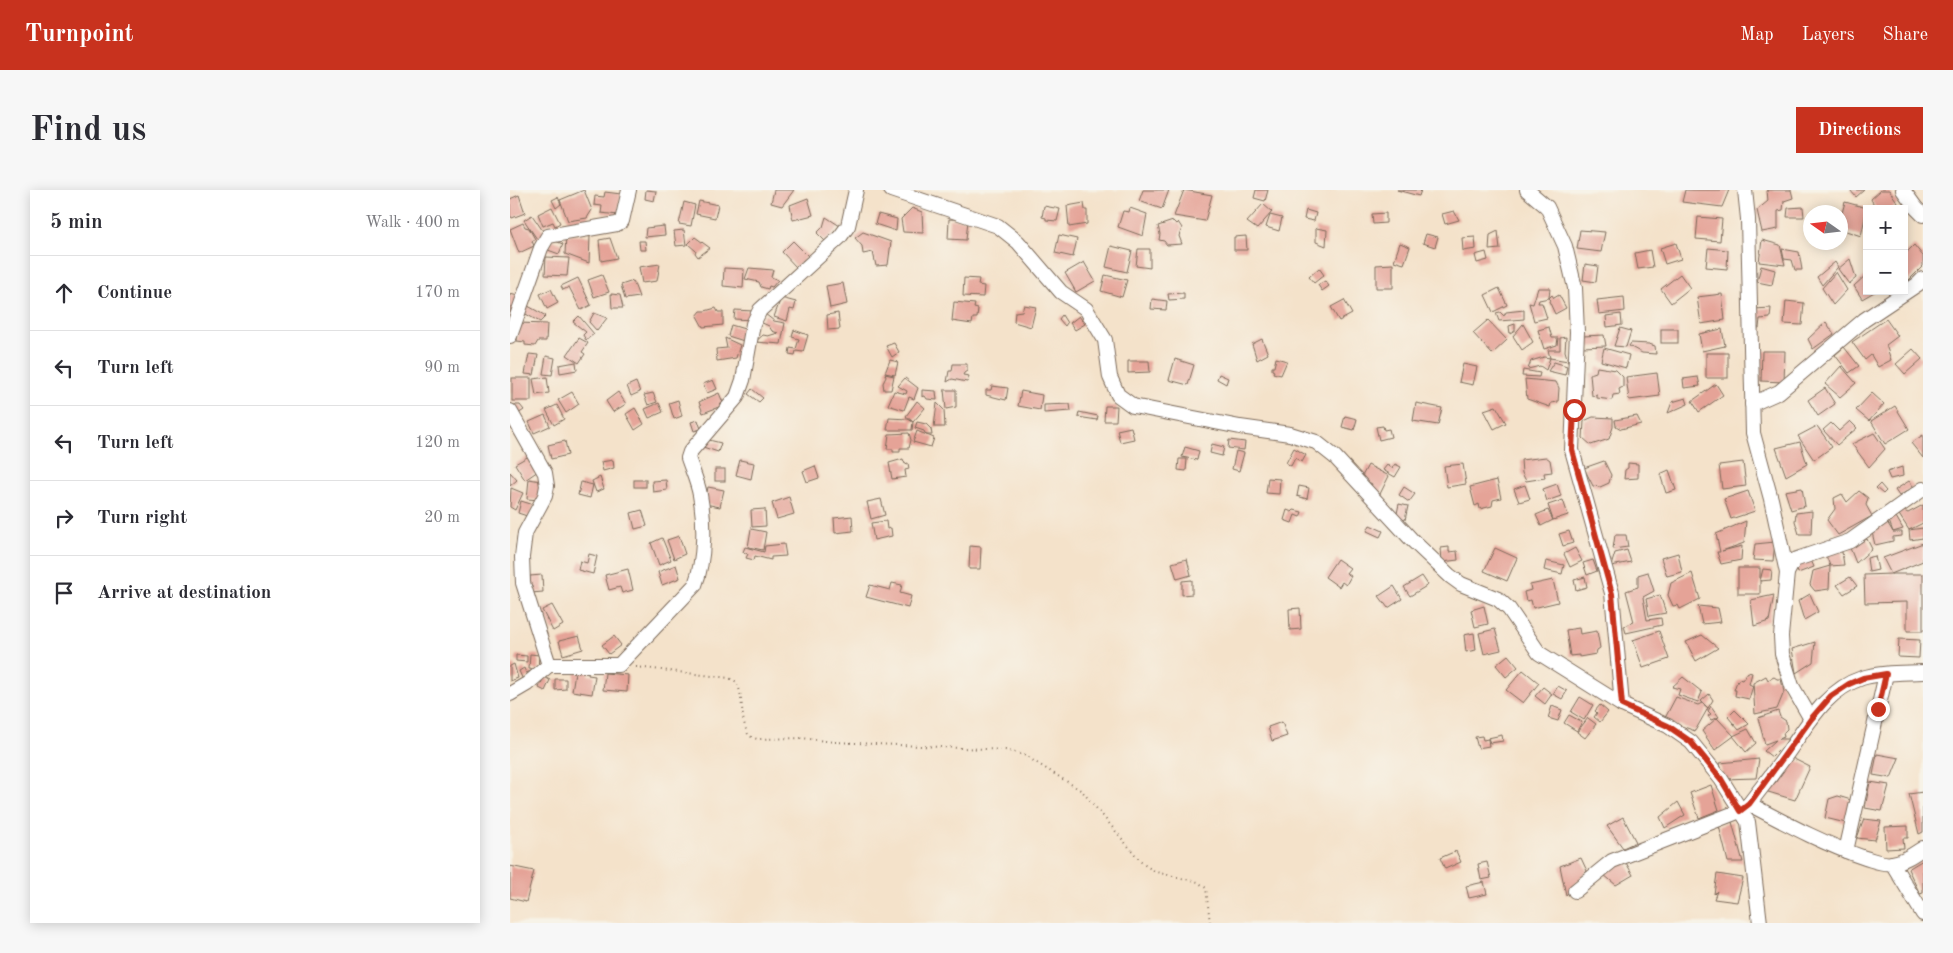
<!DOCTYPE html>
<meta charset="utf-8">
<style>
:root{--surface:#fff;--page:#f7f7f7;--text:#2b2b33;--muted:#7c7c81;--line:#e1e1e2;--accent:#c8321e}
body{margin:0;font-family:"Old Standard TT",serif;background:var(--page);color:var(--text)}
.controls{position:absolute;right:15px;top:15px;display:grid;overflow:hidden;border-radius:0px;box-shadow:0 2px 12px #0003}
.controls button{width:45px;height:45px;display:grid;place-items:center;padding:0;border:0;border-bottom:1px solid var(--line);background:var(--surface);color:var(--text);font:25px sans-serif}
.compass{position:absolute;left:1293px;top:15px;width:45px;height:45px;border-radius:50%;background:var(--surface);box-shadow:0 2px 12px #0003;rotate:284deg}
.stop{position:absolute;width:15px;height:15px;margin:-11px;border:4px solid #c8321e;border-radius:50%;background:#fff}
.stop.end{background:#c8321e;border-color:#fff;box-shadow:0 1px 5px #0008}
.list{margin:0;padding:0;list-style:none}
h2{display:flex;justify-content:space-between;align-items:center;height:65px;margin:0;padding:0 20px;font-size:21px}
h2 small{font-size:16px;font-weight:400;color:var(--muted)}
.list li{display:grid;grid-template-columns:32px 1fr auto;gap:15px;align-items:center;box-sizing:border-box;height:75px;padding:0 20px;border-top:1px solid var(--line)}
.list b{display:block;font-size:19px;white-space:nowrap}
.list em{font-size:16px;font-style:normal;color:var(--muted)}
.icon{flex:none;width:28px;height:28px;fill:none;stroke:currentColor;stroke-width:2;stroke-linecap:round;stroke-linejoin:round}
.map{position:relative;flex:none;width:1413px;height:733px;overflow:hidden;border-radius:0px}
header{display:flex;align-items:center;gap:30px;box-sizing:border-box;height:70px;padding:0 25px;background:var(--accent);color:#fff}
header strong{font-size:24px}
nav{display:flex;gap:28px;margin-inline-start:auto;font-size:18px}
.intro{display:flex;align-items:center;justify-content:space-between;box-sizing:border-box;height:120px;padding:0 30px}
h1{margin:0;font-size:35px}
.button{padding:12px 22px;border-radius:0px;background:var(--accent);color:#fff;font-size:18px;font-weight:700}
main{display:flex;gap:30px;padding:0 30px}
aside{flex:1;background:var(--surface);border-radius:0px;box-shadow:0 2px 12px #0003}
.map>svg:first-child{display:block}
.building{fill:#e5a397}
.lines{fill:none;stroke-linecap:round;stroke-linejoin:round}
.minor-casing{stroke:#7c6a5a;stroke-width:16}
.path{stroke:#7c6a5a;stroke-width:2;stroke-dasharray:1 4;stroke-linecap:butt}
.minor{stroke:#fff;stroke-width:14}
.route{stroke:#c8321e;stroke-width:6}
</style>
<header>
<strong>Turnpoint</strong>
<nav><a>Map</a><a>Layers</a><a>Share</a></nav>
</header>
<div class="intro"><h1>Find us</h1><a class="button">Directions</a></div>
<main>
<aside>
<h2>5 min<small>Walk · 400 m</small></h2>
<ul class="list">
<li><svg class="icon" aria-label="ahead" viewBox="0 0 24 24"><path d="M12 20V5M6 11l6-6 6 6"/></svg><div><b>Continue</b></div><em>170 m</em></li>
<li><svg class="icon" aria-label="left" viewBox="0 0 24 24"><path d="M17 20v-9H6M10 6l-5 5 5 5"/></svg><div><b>Turn left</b></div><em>90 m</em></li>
<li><svg class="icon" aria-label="left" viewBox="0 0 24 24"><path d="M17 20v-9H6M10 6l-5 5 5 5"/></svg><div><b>Turn left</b></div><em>120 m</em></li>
<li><svg class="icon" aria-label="right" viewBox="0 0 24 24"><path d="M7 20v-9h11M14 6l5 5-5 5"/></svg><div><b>Turn right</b></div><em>20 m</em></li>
<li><svg class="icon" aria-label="arrive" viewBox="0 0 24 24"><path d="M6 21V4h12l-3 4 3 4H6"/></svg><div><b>Arrive at destination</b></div></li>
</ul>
</aside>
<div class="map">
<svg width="1413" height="733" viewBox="0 0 1413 733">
<rect width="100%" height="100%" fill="#f7f3e8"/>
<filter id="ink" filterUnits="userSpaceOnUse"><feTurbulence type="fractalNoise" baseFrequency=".02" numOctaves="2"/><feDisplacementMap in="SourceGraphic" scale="10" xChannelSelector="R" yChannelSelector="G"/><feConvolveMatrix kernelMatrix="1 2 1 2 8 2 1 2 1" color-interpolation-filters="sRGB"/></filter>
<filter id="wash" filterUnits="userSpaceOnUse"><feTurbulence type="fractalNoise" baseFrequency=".0096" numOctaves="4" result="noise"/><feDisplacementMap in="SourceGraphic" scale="20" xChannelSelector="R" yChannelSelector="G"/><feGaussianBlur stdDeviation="1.12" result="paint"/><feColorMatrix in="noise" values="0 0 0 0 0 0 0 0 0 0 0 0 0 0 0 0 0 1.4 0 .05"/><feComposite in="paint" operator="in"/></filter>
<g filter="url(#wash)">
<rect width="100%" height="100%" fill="#f4e2ca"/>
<g id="blocks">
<!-- building -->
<g class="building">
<polygon points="74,0 82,20 77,28 58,31 50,10"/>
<polygon points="136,0 146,1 144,11 135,9"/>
<polygon points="264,0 284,0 272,16 261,13"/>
<polygon points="633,0 659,0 652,19 629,11"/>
<polygon points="674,0 702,5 695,31 664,26"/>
<polygon points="746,0 758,0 755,11 744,8"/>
<polygon points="887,0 911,0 909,6"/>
<polygon points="1175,0 1219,0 1212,17 1172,12"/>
<polygon points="1257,0 1281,0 1283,8 1274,11 1273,20 1268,21 1268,39 1252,42 1247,20 1258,11"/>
<polygon points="1340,0 1354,0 1346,7"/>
<polygon points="1371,0 1379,0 1388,13 1381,19 1366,19 1361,9"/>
<polygon points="95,2 111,4 108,25 91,23 92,16 84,15 85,6 94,7"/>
<polygon points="9,5 15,23 2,28 0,25 0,9"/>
<polygon points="48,7 51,14 46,18 42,10"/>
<polygon points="298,8 303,25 283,30 280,15"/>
<polygon points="189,11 208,15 205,28 186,24"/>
<polygon points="174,12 185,15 181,36 169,34"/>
<polygon points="1335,12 1357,18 1351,46 1330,39 1330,30"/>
<polygon points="574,13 575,20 577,20 577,34 559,37 557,16"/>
<polygon points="753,14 762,22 747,39 737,32"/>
<polygon points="534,16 550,19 547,31 536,30 536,28 532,27"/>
<polygon points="42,17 50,33 45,36 43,32 33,36 28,24"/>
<polygon points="1293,17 1294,27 1277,27 1278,18"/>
<polygon points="402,18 412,22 413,43 393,42 391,29"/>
<polygon points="620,18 637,24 633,46 608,37 613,21 619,22"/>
<polygon points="796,20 806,23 804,31 794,29"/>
<polygon points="944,21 949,30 935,34 932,24"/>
<polygon points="876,23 876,33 863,34 862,24"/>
<polygon points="368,24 387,29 386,41 365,34"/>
<polygon points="22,25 35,44 27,49 14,30"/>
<polygon points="760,25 772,28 769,41 756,37"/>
<polygon points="316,27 330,36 315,51 307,43 313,37"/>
<polygon points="1188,27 1212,29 1210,51 1186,49"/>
<polygon points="439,29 458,30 456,50 438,49"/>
<polygon points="663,31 666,34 668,32 672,38 669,46 672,54 657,55 654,51 649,50 650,44 648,36"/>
<polygon points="13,33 15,37 19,38 25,49 22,51 24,56 9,63 0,39"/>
<polygon points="154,36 155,45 135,47 136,38"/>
<polygon points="806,38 817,40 816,56 806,52"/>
<polygon points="174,40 176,55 166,56 164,41"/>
<polygon points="1070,40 1095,42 1091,62 1067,59"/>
<polygon points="988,41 990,59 979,60 980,45"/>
<polygon points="353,42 381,52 378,75 366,76 363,62 353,64 352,56 345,48"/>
<polygon points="916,44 928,47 925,57 913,53"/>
<polygon points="56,45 80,46 79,73 55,64"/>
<polygon points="549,45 567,49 563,67 545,63"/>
<polygon points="736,46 737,60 724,60 724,47"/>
<polygon points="185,47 200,58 188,67 185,63 186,61 178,54"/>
<polygon points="965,47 966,59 953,61 952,48"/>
<polygon points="100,48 107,68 91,71 89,50"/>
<polygon points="42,50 53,54 49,64 38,60"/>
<polygon points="1252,50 1270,55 1275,75 1249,72"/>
<polygon points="129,51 135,51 136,60 130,60"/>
<polygon points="283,51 298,66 286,77 272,62"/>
<polygon points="890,53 900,57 894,74 884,71"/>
<polygon points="1166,53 1171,69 1155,74 1150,58"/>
<polygon points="1404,55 1413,66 1413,76 1399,90 1394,86 1394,65"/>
<polygon points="601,56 622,61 617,82 596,77"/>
<polygon points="1198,58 1218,60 1217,79 1196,77"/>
<polygon points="628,59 640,59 640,78 626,76"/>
<polygon points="1272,59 1289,62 1292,80 1285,80 1282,70 1274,69"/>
<polygon points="1140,60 1143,77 1128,79 1125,63"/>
<polygon points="976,62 978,70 967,73 965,65"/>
<polygon points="36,67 59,68 57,86 35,85"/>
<polygon points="1340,69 1346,88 1339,94 1328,79"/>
<polygon points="574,72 585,91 566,102 555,83"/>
<polygon points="1325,72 1328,77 1312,95 1307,87"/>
<polygon points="150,74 147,91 132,93 129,77"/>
<polygon points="883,74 883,98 866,98 866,75"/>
<polygon points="1075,74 1088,76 1086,92 1073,90"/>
<polygon points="1251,76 1265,80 1262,95 1247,92"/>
<polygon points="214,78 234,79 233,98 213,96"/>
<polygon points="239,78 263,80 261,87 268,90 262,97 259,96 258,99 251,97 249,92 235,89"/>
<polygon points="809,78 814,85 804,93 799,87"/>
<polygon points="1326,82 1337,100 1323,115 1312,98"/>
<polygon points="1170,84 1180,98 1161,113 1151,99"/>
<polygon points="1357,84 1357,101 1366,101 1352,109 1344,96"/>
<polygon points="92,85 99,102 84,107 78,90"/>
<polygon points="595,85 617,90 612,107 591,101"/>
<polygon points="68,88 81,115 71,120 59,97 53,100 51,96"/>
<polygon points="454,88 469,89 468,95 474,96 473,107 453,106"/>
<polygon points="123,91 129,107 115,109 111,95"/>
<polygon points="815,91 819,96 812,101 808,95"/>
<polygon points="333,93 337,114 320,118 316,96"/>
<polygon points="989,98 997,115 983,122 975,105"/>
<polygon points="1028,98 1040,98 1039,108 1029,110 1028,113 1032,113 1037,128 1024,131 1019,113 1023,114"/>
<polygon points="41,99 48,113 37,119 30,104"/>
<polygon points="674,103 674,109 659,110 658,104"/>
<polygon points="0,104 8,106 0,132"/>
<polygon points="101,104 110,105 113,118 102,118"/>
<polygon points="1212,104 1215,130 1191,134 1187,107"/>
<polygon points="1042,105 1044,108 1049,105 1056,118 1045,124 1039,111 1041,110 1039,108"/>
<polygon points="1114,107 1115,121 1089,124 1087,110"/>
<polygon points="271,108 286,112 284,120 280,119 277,131 264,127"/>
<polygon points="642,109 657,111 656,120 641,119"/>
<polygon points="834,110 842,124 829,131 821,117"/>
<polygon points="1276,111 1294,113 1292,135 1274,134"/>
<polygon points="444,112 465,114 464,118 468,119 467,128 463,128 462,134 442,131"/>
<polygon points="514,115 526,117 521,137 504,132 505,122 512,121"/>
<polygon points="18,116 36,126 30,132 14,123"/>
<polygon points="206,118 208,122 213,122 213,135 193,137 187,126 191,121 195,121"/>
<polygon points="1261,118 1260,128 1250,129 1249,138 1242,138 1244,119"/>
<polygon points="225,120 243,121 242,130 224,129"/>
<polygon points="1014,120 1014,129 989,131 986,123 990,122 994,126 996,122"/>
<polygon points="84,123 97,128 87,141 79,132"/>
<polygon points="328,123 330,139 318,140 317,125"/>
<polygon points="255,124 264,131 275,133 271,154 245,152 253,145 258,146 268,143 262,141 259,136 250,132"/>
<polygon points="1111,124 1112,135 1097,137 1096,126"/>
<polygon points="552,125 557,133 555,136 549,129"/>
<polygon points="69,126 84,144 76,150 73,145 76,142 63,132"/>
<polygon points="569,126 575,134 565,140 560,133"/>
<polygon points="1376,129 1388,146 1376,155 1381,170 1368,177 1361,165 1355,170 1342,152"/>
<polygon points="978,130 997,150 982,164 963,143"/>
<polygon points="1316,132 1324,144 1303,159 1298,149"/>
<polygon points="8,133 37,134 36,151 28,151 25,156 15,155 15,152 7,151"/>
<polygon points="1005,134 1005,141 1000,144 999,136"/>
<polygon points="1013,134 1023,152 1012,160 1003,146"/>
<polygon points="221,135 238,140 234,151 218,146"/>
<polygon points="1039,137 1042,148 1048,148 1047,155 1034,159 1028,140"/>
<polygon points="1110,138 1121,141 1116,157 1104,156"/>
<rect x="1151" y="139" width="17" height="14"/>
<polygon points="1212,139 1215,156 1192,161 1189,144"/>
<polygon points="284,140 298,145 293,162 286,161 285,165 279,164 280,158 286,159 289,149 282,147"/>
<polygon points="1094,145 1096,156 1072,157 1073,146"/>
<polygon points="1056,147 1055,161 1058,171 1040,168 1038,160 1050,160 1050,148"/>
<polygon points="69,148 78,153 72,162 75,164 69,173 57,165"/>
<polygon points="215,148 230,155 226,168 207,171 206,159 217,158"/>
<polygon points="752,149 758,164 747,170 742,154"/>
<polygon points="384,153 389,162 382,167 376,156"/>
<polygon points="1121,153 1139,154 1145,156 1146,164 1132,163 1119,156"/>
<polygon points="1334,157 1349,176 1339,183 1325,165"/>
<polygon points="1094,158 1119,165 1116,178 1091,171"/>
<polygon points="1403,159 1412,169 1395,184 1386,174"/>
<polygon points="1252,161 1275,161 1274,192 1251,191"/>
<rect x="1196" y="163" width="22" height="25"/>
<polygon points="19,164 28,165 24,185 15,184"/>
<polygon points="36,166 45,168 42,185 33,184"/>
<polygon points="1034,167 1040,168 1036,180 1030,176 1018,179 1021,171"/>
<polygon points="766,168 777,171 771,185 763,183 764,181 762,180 762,177 764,177"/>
<polygon points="665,169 684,175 678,195 659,190"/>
<polygon points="380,170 388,172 385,185 375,183"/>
<polygon points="618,171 639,171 640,182 618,183"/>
<polygon points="66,172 67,180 50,183 49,175"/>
<polygon points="1044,172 1057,176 1055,185 1038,181"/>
<polygon points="443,174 457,174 457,181 454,183 453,185 459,186 457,192 442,189 437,192 439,181 442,181"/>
<polygon points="953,174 967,177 963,195 949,192"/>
<polygon points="1331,176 1346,193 1330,207 1315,194"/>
<polygon points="1087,177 1106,180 1113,187 1113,197 1109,199 1110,204 1103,205 1102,210 1087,208 1087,205 1082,206 1080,184 1086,182"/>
<polygon points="1013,180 1030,183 1029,187 1012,186"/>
<polygon points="1147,183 1150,206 1119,210 1116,187"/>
<polygon points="375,184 384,186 381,200 374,200 373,193 376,187"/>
<polygon points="709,184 718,188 716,194 707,189"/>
<polygon points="37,187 39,203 26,205 23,189"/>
<polygon points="1188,187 1190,196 1174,198 1173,189"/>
<rect x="2" y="188" width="19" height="23"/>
<polygon points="395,188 408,198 404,209 399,207 394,220 378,215 384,201 396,204 397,201 388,196"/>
<polygon points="1015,189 1046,192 1049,198 1048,212 1041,213 1040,217 1017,209"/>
<polygon points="203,190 207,199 197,203 193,194"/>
<polygon points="126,192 130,202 121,206 117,196"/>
<polygon points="1206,194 1213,205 1189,222 1182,211"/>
<polygon points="482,196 498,198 496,210 476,205 476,200 481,200"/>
<polygon points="1315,198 1325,214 1308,226 1298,210"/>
<polygon points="242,199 253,208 249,212 238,204"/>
<polygon points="412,200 426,201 427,210 417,209 415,206 412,207"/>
<polygon points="434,200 446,200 446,217 436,219"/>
<polygon points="511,201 532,205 530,220 508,216"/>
<polygon points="62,202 69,214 56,223 48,210"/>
<polygon points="108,202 116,214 103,222 96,211"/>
<polygon points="143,203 147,212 138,215 134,205"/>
<polygon points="209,203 214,215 193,223 189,212"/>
<polygon points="1362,203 1374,214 1359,231 1346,220"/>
<polygon points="1176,208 1178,214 1158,223 1162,212"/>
<polygon points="168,210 172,226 164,229 159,213"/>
<polygon points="407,211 415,218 403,232 396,226"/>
<polygon points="149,213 153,222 139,228 135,219"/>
<polygon points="427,213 434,220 435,237 424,237"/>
<polygon points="906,213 932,218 928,235 903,231"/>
<polygon points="560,214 561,221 534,223 534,215"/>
<polygon points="4,215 10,215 14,220 8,224"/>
<polygon points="47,215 54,229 44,235 36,220"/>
<polygon points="595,216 607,216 606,231 594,231"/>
<polygon points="986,216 996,233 984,239 974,220"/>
<polygon points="1385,216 1399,239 1375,254 1361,231"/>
<polygon points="125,218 134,234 125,240 116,224"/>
<polygon points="569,222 588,226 587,230 568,227"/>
<polygon points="35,225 40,236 24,243 19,232"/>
<polygon points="835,226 847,229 844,240 832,237"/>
<polygon points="1127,226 1131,234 1111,239 1106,236 1105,230"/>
<polygon points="1083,227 1103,228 1103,237 1099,249 1081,255 1073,248 1074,231"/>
<polygon points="379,228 398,229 403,232 402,240 377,240"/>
<polygon points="188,230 191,239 184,241 181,232"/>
<polygon points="1340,231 1347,238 1327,255 1313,240 1321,233 1329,241"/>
<polygon points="407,232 416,234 421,239 422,245 416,245 414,241 405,238"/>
<polygon points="873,236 874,240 879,239 881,247 869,250 866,237"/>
<polygon points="1307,236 1322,257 1304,270 1288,246"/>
<polygon points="621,237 624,249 610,252 607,240"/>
<polygon points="407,241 424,248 421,257 403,252"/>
<polygon points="399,243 401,250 399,258 390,258 390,262 383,262 383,259 377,259 379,244"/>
<polygon points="1364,243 1375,259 1359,277 1342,254"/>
<polygon points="1413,245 1413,268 1401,253"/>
<polygon points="195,249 211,253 208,262 193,257"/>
<polygon points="719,250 735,252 734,260 718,258"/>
<polygon points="55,251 58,265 41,269 38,255"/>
<polygon points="1290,252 1297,274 1276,286 1266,258"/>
<polygon points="702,254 714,257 712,266 700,263"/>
<polygon points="675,257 689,261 687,270 672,267"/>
<polygon points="784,258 796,265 792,272 785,268 781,276 776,273"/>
<polygon points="726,261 734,263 729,281 722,279"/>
<polygon points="19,266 28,281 15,290 5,274"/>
<polygon points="1036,267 1040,270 1042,282 1034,283 1035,288 1016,291 1012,283 1011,270"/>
<polygon points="393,269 395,274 398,273 399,279 395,280 396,287 382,289 379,273"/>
<polygon points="669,269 677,269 676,281 668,280"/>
<polygon points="103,270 104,278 93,281 91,272"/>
<polygon points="230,270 244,273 241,289 226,285"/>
<polygon points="1094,271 1101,285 1099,293 1090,297 1083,296 1074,278"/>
<polygon points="1233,272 1236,296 1212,299 1209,275"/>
<polygon points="1118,273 1128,274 1128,288 1114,289 1115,280 1118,278"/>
<polygon points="885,274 891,277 885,287 873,280 877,275 882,278"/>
<polygon points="953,274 956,294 937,297 934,276"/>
<polygon points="858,275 879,286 869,306 859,301 862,294 851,288"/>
<polygon points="305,276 309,288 297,292 293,281"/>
<polygon points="1392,277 1393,286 1380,289 1377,282"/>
<rect x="205" y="279" width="10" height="12"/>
<polygon points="1159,280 1166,300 1156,303 1150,284"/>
<polygon points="0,282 7,290 0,296"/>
<polygon points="90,287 94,299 86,302 82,291"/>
<polygon points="758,288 770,289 769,304 756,303"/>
<polygon points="19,289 31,291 30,310 17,309"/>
<rect x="124" y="290" width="12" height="7"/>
<polygon points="156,290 157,300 143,302 142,291"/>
<polygon points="987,290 991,308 983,310 982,316 970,319 969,314 965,316 960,297"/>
<polygon points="1399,291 1404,297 1389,306 1385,300"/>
<polygon points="71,292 83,295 80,308 68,305"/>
<polygon points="1047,294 1051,306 1037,311 1033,299"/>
<polygon points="1370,294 1376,301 1373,304 1366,298"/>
<polygon points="1015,295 1020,309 1009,312 1004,299"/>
<polygon points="789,296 799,298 797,309 787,306"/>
<polygon points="198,297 214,300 210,317 195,314"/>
<polygon points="894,297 905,304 899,312 889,305"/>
<polygon points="1,298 13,303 5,320 0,317"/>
<polygon points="1292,298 1295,316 1281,320 1275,301"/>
<polygon points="1238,301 1245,321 1221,329 1214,309"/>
<polygon points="1349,301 1358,308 1356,315 1362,326 1328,345 1317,330 1325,319 1324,308 1332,304 1337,312"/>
<polygon points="279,307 284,324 267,329 262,313"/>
<polygon points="371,309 375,325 361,329 357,312"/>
<polygon points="1053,310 1058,325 1043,330 1038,315"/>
<polygon points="11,311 24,315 20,327 8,323"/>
<polygon points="889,314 898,316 895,330 886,328"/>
<polygon points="1413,315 1413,333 1399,340 1388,323 1390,319 1398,323"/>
<polygon points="255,319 256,336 242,337 241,320"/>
<polygon points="132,320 137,336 125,339 121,323"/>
<polygon points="777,320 782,322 784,320 792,322 790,327 785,325 782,333 774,330"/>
<polygon points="1038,320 1043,330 1031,336 1026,325"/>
<polygon points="1302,321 1301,344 1289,344 1285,331 1286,323"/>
<polygon points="1385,325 1393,339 1383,342 1378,328"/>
<polygon points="342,326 343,341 325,343 324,328"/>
<polygon points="376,331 377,339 381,338 382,346 364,350 361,333"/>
<polygon points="1236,331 1234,353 1212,361 1232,356 1231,370 1211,374 1207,362 1210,362 1206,344"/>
<polygon points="1377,332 1383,342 1392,342 1392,346 1383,347 1383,351 1365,355 1362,342"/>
<polygon points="860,335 873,341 870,347 857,341"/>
<polygon points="1413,338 1413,348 1400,350 1399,340"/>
<polygon points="241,339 256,342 253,360 238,357"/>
<polygon points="1059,341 1063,353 1053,356 1049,344"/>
<polygon points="1105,345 1116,345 1118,357 1103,359"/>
<polygon points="169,346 175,364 164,369 157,350"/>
<polygon points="152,348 161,370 149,375 141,353"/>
<polygon points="1357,349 1362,359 1346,373 1340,358"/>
<polygon points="1265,352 1263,371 1243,370 1245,354"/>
<polygon points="1413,353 1413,371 1381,384 1413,384 1413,441 1397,441 1397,412 1355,413 1354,385 1381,384 1373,368"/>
<polygon points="274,354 276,366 261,367 261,370 245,366 244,370 236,368 238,364 233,362 235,357 254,362 255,356"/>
<polygon points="460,356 471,357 470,379 459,379"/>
<polygon points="939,357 939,362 947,361 948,370 932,372 931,358"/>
<polygon points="985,358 1007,368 997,391 974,381"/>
<polygon points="1065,358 1072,371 1060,377 1054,364"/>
<polygon points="1117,360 1121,372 1101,376 1105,363"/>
<polygon points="1314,360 1332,362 1334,375 1320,376"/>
<polygon points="1168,363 1172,382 1157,386 1151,368"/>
<polygon points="79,364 87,366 83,384 68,380 70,371 77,373"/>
<polygon points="1365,366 1368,380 1359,382 1357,368"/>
<polygon points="677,369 681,385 667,389 662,373"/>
<polygon points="827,369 840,378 836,383 841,386 836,395 832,392 829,397 815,387"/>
<polygon points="1083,370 1087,381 1077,385 1073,373"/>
<polygon points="1284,370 1301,370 1304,377 1288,383"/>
<polygon points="1036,371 1054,375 1052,384 1034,380"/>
<polygon points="166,375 170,388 152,395 148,382"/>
<polygon points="1320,376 1319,399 1305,401 1300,395 1303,381"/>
<rect x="1228" y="378" width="22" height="26"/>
<polygon points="118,379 123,400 112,403 110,397 99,400 95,385"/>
<polygon points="1253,379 1262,380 1261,390 1250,391"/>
<polygon points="1138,382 1144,401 1133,407 1137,430 1151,428 1152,435 1116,443 1114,436 1124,432 1116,401 1128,397 1128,385"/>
<polygon points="1182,383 1190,409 1170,419 1168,415 1163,416 1158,405 1161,393"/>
<polygon points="32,385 33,402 21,403 20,386"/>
<polygon points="912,386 918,395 900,406 894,397"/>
<polygon points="1075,387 1077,397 1066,400 1064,390"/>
<polygon points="1340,387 1347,396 1334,404 1327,395"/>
<polygon points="682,390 682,404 672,405 672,391"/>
<polygon points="1043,390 1048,412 1023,418 1021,410 1016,411 1014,402 1021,400 1020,395"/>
<polygon points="382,393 392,395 390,403 401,406 398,418 356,407 360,395 380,400"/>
<polygon points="884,396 892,409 878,418 869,406"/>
<polygon points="1300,404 1308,422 1294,430 1288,411"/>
<polygon points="1150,405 1156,423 1139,426 1136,409"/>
<polygon points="1264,405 1259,431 1244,436 1241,410"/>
<polygon points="42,415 53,435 43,441 32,420"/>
<polygon points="974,416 978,434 965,437 961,420"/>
<polygon points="1188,416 1208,418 1211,432 1192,434"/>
<polygon points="790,418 791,439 780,440 779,419"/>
<polygon points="1069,438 1070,444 1087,441 1090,458 1087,460 1086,464 1069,467 1069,465 1060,466 1056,440"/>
<polygon points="985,439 991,460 974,464 969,443"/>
<polygon points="1149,441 1159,469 1133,478 1123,450"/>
<polygon points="964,443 966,460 956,462 954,445"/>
<polygon points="1192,445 1208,458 1186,471 1176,452"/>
<polygon points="69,446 73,459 53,465 49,451"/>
<polygon points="104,446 111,455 99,464 92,455"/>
<polygon points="1389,449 1410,450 1409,468 1388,467"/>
<polygon points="1305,452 1303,472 1286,483 1282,459"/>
<polygon points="20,464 29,465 28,480 19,479"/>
<polygon points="6,465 17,466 17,472 6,471"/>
<polygon points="998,465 1008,477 996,487 986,475"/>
<polygon points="4,474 8,488 0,491 0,476"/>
<polygon points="14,478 16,483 21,481 23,485 13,490 9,481"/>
<polygon points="73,480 79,481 78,485 85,486 82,504 62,501 65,482 71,483"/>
<polygon points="1013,480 1029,493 1013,513 996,500"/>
<polygon points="1238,482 1242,483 1239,494 1243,496 1239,509 1225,506 1226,500 1224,500 1226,494 1229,489 1232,490"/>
<polygon points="95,483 118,485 117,502 93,500"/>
<polygon points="1256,486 1258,490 1264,487 1267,489 1271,489 1274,502 1267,519 1245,524 1243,493"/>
<polygon points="34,487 40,490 35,501 29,498"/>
<polygon points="1173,487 1192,502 1188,512 1168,505 1170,499 1162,497"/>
<polygon points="45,489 56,489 56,499 45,500"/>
<polygon points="1048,496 1057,501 1052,509 1043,504"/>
<polygon points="1033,497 1042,504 1035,514 1025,506"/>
<polygon points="1199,504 1203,510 1198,518 1191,511"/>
<polygon points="1070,507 1083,515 1074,530 1061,522"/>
<polygon points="1166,507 1188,515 1192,513 1198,518 1185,541 1169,535 1166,537 1155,528"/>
<polygon points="1090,515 1098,522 1090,532 1084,527 1087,523 1085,521"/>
<polygon points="1042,516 1052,520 1048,531 1038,528"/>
<polygon points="1201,516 1209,527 1201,530 1198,526 1201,524 1198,521"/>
<polygon points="1225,520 1239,534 1229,540 1218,527"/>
<polygon points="1268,521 1270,527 1276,531 1277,539 1273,543 1274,547 1269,549 1280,549 1262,567 1254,561 1266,550 1255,554 1248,528"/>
<polygon points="1059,525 1072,532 1067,541 1054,533"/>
<polygon points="1078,528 1086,534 1075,548 1067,542"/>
<polygon points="1207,528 1224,546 1205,560 1192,541"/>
<polygon points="772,532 777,546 762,551 758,537"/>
<polygon points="1238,539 1246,553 1236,562 1223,546"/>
<polygon points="992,545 993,551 980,553 978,548"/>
<polygon points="972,546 973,550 978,549 979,556 968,558 965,547"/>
<polygon points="1367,564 1389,568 1381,588 1363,585"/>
<polygon points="1282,568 1300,577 1285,610 1255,601 1260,592 1265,593"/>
<polygon points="1249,569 1246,588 1213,589 1210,573"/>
<polygon points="1360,592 1379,595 1372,621 1355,618"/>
<polygon points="1201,595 1209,620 1189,628 1180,603"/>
<polygon points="1413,602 1413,642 1409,644 1399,604"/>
<polygon points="1328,606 1341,610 1336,633 1315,628 1319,609"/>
<polygon points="1168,612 1175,625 1155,638 1150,627"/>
<polygon points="1113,627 1126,652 1113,658 1097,636"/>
<polygon points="1354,629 1371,631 1365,650 1347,648"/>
<polygon points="1222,632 1233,672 1218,672 1209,636"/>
<polygon points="1398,636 1398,648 1393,648 1394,658 1376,659 1375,637"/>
<polygon points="946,661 951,672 935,679 930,668"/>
<polygon points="1071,668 1077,681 1056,705 1050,676"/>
<polygon points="1413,670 1413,703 1410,704 1398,679"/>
<polygon points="1115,671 1123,685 1106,695 1094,685"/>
<polygon points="977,672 981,688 971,690 968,674"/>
<polygon points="0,676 24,681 16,712 0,708"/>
<polygon points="1207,684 1233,688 1227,712 1204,709 1207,701 1204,704"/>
<polygon points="974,692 977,704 959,708 956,696"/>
</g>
</g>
</g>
<g filter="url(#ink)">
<use href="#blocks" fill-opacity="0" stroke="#7c6a5a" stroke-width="1"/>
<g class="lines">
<!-- minor casing -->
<g class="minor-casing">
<g id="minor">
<polyline points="381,0 488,36 508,52 551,102 576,119 595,150 600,187 608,205 623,216 730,237 780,244 806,252 825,267 901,349 940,386 951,394 988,409 999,419 1029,463 1112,515"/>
<polyline points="1017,0 1037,17 1055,56 1065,98 1067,142 1062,260 1102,403 1112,515 1158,536 1181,552 1211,589 1238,632 1250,733"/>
<polyline points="1235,0 1238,29 1243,243 1261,309 1277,383"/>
<polyline points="1393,0 1406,18 1413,25"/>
<polyline points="0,146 31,58 38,46 107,34 112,31 119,0"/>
<polyline points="1242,214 1269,202 1354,130 1408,94 1413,89"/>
<polyline points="0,221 35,283 37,296 35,306 15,343 12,367 13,393 39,475"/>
<path d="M0 504 17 494 39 475H109L185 395C195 369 195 332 190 305 188 293 182 280 178 268L180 262 227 207 233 190 243 134 250 120 330 47 338 36 346 0"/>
<polyline points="1301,529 1282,496 1272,464 1271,446 1277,383 1284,370 1340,351 1413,299"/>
<path d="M1239 614C1277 634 1314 654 1355 668 1363 670 1373 675 1382 673 1393 672 1404 664 1413 658"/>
<polyline points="1336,661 1376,484"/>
<polyline points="1382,673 1413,724"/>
<path d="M1065 701 1102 671 1230 621 1239 614C1251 598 1264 582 1276 565 1297 536 1315 500 1352 488 1371 482 1393 483 1413 482"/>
</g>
</g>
<!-- path -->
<path class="path" d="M126 477 219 488 227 492C234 510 230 530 239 546L247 549 292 548 324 552 495 560 514 565 572 601 633 674 646 682 688 692 696 698 700 733"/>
<!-- minor -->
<use href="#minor" class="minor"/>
</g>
</g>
<g class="lines" filter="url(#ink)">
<!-- route -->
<polyline class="route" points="1064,220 1062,260 1102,404 1112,515 1158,536 1181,552 1211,589 1230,621 1239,614 1301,529 1321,506 1339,494 1353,488 1376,484 1368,519"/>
</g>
</svg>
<div class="controls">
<button>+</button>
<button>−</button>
</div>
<svg class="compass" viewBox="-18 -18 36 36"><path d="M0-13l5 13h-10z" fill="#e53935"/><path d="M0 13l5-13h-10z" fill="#7c7c81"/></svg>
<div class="stop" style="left:1064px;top:220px"></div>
<div class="stop end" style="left:1368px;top:519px"></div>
</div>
</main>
